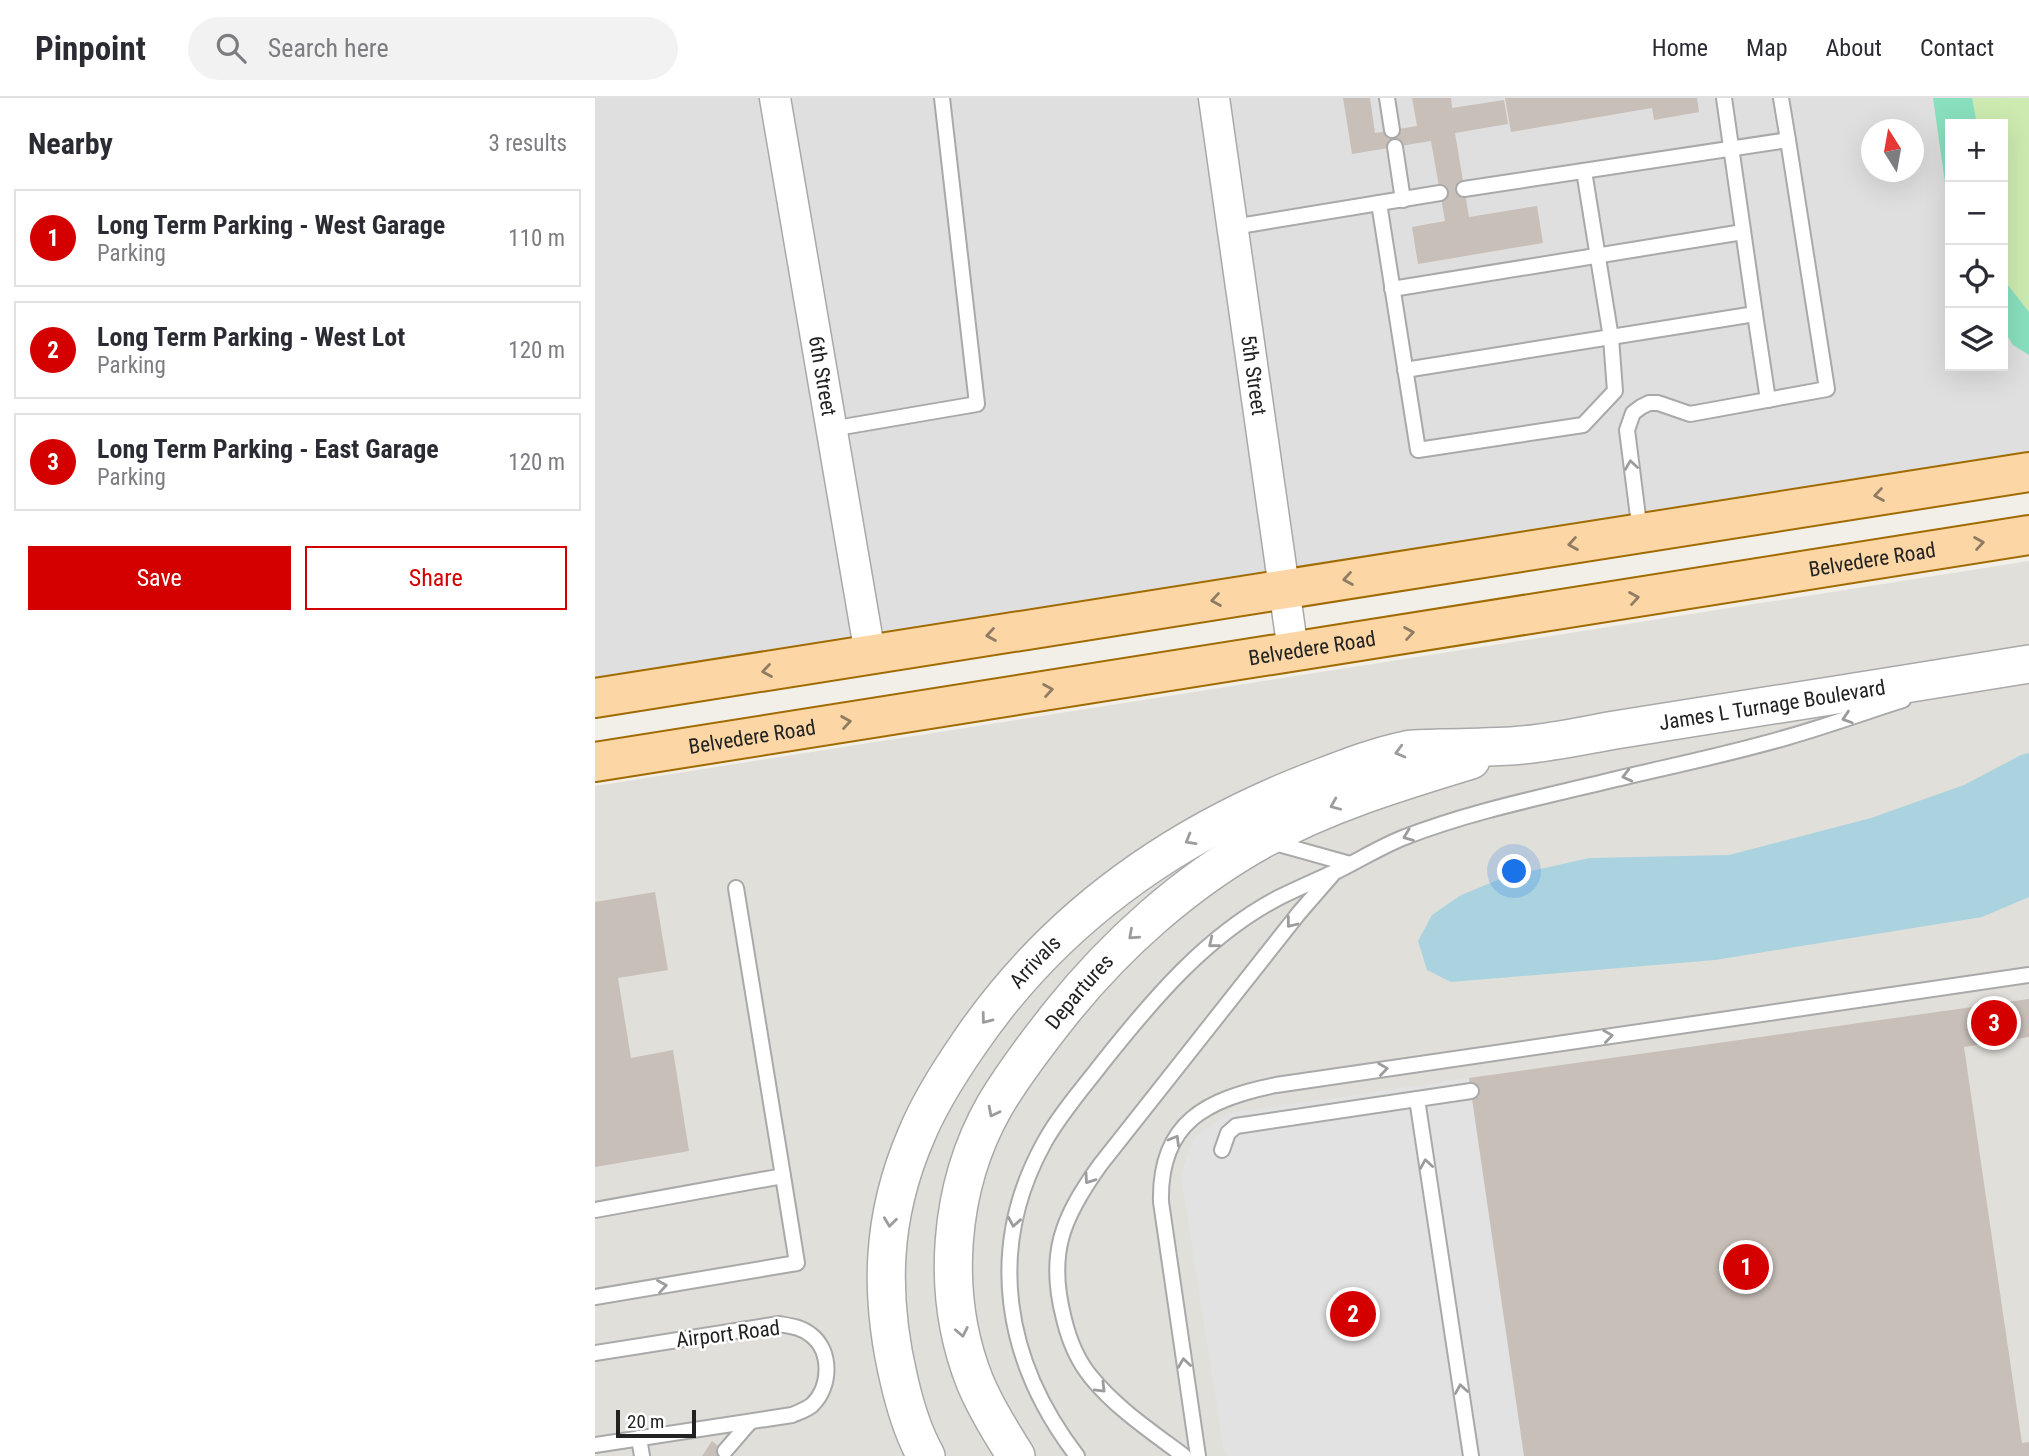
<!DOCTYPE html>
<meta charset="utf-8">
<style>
:root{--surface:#fff;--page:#f2f2f3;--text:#2b2b33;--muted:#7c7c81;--line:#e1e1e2;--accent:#d40000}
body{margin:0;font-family:"Roboto Condensed",sans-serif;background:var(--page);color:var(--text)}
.controls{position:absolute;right:21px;top:21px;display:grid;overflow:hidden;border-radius:0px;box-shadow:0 7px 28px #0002}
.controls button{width:63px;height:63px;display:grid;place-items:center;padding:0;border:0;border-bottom:2px solid var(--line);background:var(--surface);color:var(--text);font:35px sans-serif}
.compass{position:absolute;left:1266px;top:21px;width:63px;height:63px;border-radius:50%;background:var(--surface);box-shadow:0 7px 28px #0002;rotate:349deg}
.scale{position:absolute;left:21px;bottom:18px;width:80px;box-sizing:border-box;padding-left:7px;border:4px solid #222;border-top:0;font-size:19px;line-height:24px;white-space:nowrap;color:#222;-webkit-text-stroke:5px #fff;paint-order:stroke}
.you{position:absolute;left:920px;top:774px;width:24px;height:24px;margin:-18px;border:5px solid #fff;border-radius:50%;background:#1a73e8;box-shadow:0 0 0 10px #1a73e833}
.badge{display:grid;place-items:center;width:46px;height:46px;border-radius:50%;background:var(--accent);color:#fff;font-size:23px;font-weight:700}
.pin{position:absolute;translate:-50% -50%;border:4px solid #fff;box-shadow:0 2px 7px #0006}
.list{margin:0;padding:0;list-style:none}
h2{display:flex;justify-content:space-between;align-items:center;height:91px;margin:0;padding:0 28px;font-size:30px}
h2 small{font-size:23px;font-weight:400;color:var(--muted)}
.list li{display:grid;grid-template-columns:46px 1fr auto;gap:21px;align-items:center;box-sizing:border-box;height:98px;margin:0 14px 14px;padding:0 14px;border:2px solid var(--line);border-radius:0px}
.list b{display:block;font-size:26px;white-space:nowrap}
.list p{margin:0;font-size:23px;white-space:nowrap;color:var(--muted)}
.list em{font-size:23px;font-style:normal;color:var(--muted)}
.actions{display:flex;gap:14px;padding:21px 28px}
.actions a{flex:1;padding:16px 0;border:2px solid var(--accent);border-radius:0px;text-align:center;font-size:24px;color:var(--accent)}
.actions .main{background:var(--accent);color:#fff}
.icon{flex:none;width:38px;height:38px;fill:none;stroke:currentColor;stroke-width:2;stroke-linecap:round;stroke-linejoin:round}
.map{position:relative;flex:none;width:1434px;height:1358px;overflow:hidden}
header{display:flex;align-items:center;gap:42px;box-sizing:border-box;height:98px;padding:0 35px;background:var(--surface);border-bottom:2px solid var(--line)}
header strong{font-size:33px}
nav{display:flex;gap:38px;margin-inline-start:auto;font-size:24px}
.search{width:490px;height:63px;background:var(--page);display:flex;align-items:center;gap:18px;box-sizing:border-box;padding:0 24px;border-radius:38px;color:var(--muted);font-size:26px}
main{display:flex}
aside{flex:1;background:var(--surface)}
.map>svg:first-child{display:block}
.residential{fill:#e0dfdf;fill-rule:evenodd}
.airport{fill:#e1dfda}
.grass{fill:#cdebb0}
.pitch{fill:#88e0be}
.parking{fill:#e2e2e2}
.water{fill:#aad3df}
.building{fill:#c7bfb8}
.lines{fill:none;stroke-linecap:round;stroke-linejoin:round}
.service-casing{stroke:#a9a9a9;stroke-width:18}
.minor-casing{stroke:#a9a9a9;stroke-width:33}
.tertiary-casing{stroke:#a9a9a9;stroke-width:40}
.primary-casing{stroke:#a06b00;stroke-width:42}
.service{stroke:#fff;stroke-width:14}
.minor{stroke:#fff;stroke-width:30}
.tertiary{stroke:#fff;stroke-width:37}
.primary{stroke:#fcd6a4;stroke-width:38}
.oneway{stroke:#9c9c9c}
.oneway2{stroke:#8f7c63}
.labels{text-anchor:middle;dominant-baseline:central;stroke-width:5;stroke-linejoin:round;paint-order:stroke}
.street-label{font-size:21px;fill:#222;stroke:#fff}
</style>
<header>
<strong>Pinpoint</strong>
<div class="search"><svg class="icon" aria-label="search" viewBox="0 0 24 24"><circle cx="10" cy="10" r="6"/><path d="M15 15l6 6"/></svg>Search here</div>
<nav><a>Home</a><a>Map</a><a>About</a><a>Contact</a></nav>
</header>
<main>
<aside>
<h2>Nearby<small>3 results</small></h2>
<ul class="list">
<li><span class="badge">1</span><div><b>Long Term Parking - West Garage</b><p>Parking</p></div><em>110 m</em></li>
<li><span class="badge">2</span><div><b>Long Term Parking - West Lot</b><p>Parking</p></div><em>120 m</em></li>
<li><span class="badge">3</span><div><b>Long Term Parking - East Garage</b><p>Parking</p></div><em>120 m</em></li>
</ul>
<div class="actions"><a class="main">Save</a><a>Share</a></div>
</aside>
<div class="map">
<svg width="1434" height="1358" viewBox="0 0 1434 1358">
<rect width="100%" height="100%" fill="#f2efe9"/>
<!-- residential -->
<path class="residential" d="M0 0H1434V374L0 600ZM1355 26H1408V268H1355ZM1276 32H1318V74H1276Z"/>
<!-- airport -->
<polygon class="airport" points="1434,463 1434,1358 0,1358 0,688"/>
<!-- grass -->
<polygon class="grass" points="1377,0 1434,0 1434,214 1412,186 1408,163 1408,26 1382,26"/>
<!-- pitch -->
<g class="pitch">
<polygon points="1338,0 1377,0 1382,26 1355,26 1355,120"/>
<polygon points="1408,163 1412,186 1434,214 1434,257 1418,247 1408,231"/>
</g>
<!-- parking -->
<polygon class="parking" points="874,980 929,1358 633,1358 629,1354 586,1078 598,1040 634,1015"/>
<!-- water -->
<polygon class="water" points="1434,655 1434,799 1387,819 1120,862 856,884 832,872 823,843 837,817 866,797 910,779 994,760 1134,757 1276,720 1369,687 1426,657"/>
<!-- building -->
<g class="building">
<polygon points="748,0 775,0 780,35 822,28 817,0 856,0 857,10 909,2 913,26 860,35 874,119 942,108 948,145 823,166 817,129 850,123 836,43 757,56"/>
<polygon points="910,0 1102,0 1104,14 1059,22 1057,10 916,34"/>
<polygon points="60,794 73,872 23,880 36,960 78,952 94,1053 0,1069 0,804"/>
<polygon points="1434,901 1434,939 1369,949 1427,1345 1434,1344 1434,1358 929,1358 874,980"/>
<polygon points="117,1343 136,1358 107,1358"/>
</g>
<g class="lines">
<!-- service casing -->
<g class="service-casing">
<g id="service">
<polyline points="792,0 797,32"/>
<polyline points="1186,0 1193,42"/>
<polyline points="800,49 808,102"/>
<polyline points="869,91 1193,42 1232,291 1095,316 1063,305 1054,305 1046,309 1038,315 1032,332 1045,434"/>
<polyline points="784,105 823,352 988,327 1020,293 1016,240 989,73"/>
<polyline points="638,129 845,95"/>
<polyline points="797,191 1148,134"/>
<polyline points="1160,216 1173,302"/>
<polyline points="810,272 1160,216 1129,0"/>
<polyline points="236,331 382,306 347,0"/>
<polyline points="676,744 755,766"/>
<polyline points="822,1001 876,1358"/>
<polyline points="627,1052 633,1035 641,1028 876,993"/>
<polyline points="0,1112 188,1078 141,790"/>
<polyline points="0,1199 202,1165 188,1078"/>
<path d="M0 1255 184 1226C196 1228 206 1229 216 1237 237 1253 236 1289 217 1307 211 1312 204 1314 197 1317L0 1347"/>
<polyline points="44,1340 47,1358"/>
<polyline points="130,1353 155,1324"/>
<path d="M482 1358C410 1264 390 1152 449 1045 465 1016 488 990 508 964 558 901 611 838 683 800 703 790 724 781 744 772 766 761 787 748 810 739 877 713 948 699 1017 682 1076 668 1135 656 1193 639 1232 628 1270 614 1308 602"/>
<path d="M589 1358C557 1334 521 1310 496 1279 482 1262 474 1242 469 1221 452 1156 467 1120 505 1067L704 815 737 777"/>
<path d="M603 1358 566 1104C564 1024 612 1001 681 987L1434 877"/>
</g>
</g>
<!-- minor casing -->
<g class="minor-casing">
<g id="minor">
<path id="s1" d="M180 0 275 556"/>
<path id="s2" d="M619 0 698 553"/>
</g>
</g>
<!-- tertiary casing -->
<g class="tertiary-casing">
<g id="tertiary">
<path id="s3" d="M331 1358C318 1335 310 1308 304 1282 284 1197 286 1119 321 1038 334 1006 353 976 373 947 456 824 575 739 712 685 744 673 777 659 811 652 822 650 833 651 844 650 868 650 892 649 916 648 951 646 986 638 1020 632 1158 611 1296 588 1434 566"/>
<path id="s4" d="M421 1358C406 1334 391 1310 380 1284 345 1196 353 1089 400 1007 419 975 442 945 465 916 520 847 590 784 668 741 734 705 804 684 876 662"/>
</g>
</g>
<!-- primary casing -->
<g class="primary-casing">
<g id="primary">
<polyline points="0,600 1434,374"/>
<path id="s5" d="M0 664 1434 437"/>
</g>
</g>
<!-- service -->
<use href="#service" class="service"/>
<!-- minor -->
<use href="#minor" class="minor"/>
<!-- tertiary -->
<use href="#tertiary" class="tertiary"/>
<!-- primary -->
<use href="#primary" class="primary"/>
</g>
<!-- one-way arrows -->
<defs><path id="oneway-chevron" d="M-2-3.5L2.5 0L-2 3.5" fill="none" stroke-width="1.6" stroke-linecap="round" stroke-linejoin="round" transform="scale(1.75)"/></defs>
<g class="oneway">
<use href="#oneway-chevron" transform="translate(1036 367) rotate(-98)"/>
<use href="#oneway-chevron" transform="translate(1252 620) rotate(162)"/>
<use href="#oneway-chevron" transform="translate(805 654) rotate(165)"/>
<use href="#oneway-chevron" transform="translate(1032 678) rotate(166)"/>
<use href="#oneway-chevron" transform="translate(740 707) rotate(157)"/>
<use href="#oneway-chevron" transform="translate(813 738) rotate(159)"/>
<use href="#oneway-chevron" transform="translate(595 742) rotate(150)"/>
<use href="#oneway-chevron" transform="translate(696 825) rotate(128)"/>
<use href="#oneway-chevron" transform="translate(538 837) rotate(138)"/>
<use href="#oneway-chevron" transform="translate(618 845) rotate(141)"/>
<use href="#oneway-chevron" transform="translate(391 921) rotate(127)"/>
<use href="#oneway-chevron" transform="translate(1013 938) rotate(-8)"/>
<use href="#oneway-chevron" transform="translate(788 971) rotate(-8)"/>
<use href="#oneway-chevron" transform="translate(398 1014) rotate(117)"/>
<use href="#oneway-chevron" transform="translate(580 1042) rotate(-60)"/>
<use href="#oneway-chevron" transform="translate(831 1066) rotate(-99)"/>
<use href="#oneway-chevron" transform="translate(494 1081) rotate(125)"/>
<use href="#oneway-chevron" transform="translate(295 1124) rotate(97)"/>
<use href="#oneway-chevron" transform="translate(419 1124) rotate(100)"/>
<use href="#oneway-chevron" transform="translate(67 1188) rotate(-10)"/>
<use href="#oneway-chevron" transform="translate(367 1234) rotate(79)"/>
<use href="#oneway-chevron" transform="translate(589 1265) rotate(-98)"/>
<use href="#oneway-chevron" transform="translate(506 1290) rotate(45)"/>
<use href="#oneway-chevron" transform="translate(866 1291) rotate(-99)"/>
</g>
<g class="oneway2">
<use href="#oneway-chevron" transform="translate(1284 397) rotate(171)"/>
<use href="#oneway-chevron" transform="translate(1384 445) rotate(-9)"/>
<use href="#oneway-chevron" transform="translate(978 446) rotate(171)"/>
<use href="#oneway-chevron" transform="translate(753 481) rotate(171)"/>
<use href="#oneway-chevron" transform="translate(1039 500) rotate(-9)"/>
<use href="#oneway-chevron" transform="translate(621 502) rotate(171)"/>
<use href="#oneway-chevron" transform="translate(814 535) rotate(-9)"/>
<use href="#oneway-chevron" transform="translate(396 537) rotate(171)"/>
<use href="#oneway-chevron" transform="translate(172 573) rotate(171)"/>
<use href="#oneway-chevron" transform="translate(453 592) rotate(-9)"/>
<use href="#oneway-chevron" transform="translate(251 624) rotate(-9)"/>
</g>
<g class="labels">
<!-- street labels -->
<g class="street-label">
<text stroke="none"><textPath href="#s2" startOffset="280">5th Street</textPath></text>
<text stroke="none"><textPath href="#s1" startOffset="282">6th Street</textPath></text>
<text stroke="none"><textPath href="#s5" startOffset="1293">Belvedere Road</textPath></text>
<text stroke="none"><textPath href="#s5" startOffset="726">Belvedere Road</textPath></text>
<text stroke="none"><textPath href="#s3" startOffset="1344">James L Turnage Boulevard</textPath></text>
<text stroke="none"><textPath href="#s5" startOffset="159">Belvedere Road</textPath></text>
<text stroke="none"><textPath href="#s3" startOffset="542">Arrivals</textPath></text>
<text stroke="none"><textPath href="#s4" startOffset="513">Departures</textPath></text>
<text transform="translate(133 1236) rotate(-7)">Airport Road</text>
</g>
</g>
</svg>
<div class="controls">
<button>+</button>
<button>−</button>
<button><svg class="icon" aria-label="locate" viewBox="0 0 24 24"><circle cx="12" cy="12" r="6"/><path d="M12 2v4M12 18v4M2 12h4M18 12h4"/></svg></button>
<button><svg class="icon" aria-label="layers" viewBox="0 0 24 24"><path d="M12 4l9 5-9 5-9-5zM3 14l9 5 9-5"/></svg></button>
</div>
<svg class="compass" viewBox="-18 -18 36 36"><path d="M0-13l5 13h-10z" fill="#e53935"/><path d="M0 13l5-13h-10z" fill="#7c7c81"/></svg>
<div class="scale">20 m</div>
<div class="you"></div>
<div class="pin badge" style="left:1151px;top:1169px">1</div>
<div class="pin badge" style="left:758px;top:1216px">2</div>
<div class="pin badge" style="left:1399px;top:925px">3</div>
</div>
</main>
